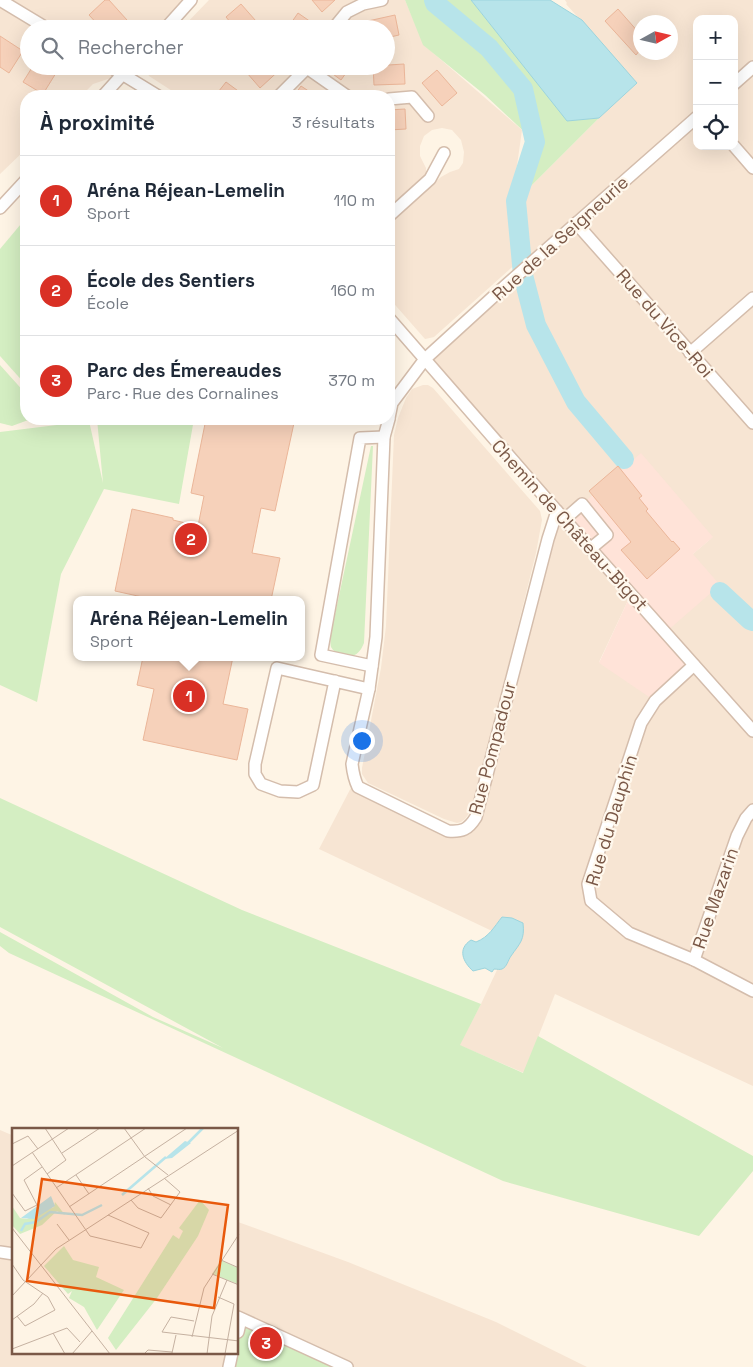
<!DOCTYPE html>
<html lang="fr">
<meta charset="utf-8">
<style>
:root{--surface:#fff;--page:#f6f6f7;--text:#1f2937;--muted:#747a83;--line:#e0e1e3;--accent:#d93025}
body{margin:0;font-family:"Space Grotesk",sans-serif;background:var(--page);color:var(--text)}
.controls{position:absolute;right:15px;top:15px;display:grid;overflow:hidden;border-radius:10px;box-shadow:0 5px 20px #0002}
.controls button{width:45px;height:45px;display:grid;place-items:center;padding:0;border:0;border-bottom:1px solid var(--line);background:var(--surface);color:var(--text);font:25px sans-serif}
.compass{position:absolute;left:633px;top:15px;width:45px;height:45px;border-radius:50%;background:var(--surface);box-shadow:0 5px 20px #0002;rotate:82deg}
.you{position:absolute;left:361px;top:740px;width:18px;height:18px;margin:-12px;border:4px solid #fff;border-radius:50%;background:#1a73e8;box-shadow:0 0 0 8px #1a73e833}
.badge{display:grid;place-items:center;width:32px;height:32px;border-radius:50%;background:var(--accent);color:#fff;font-size:16px;font-weight:700}
.pin{position:absolute;translate:-50% -50%;border:2px solid #fff;box-shadow:0 1px 5px #0006}
.popup{position:absolute;left:73px;top:596px;width:232px;height:65px;box-sizing:border-box;display:grid;place-content:center;border-radius:10px;background:var(--surface);filter:drop-shadow(0 1px 4px #0005);font-size:16px;white-space:nowrap;color:var(--muted)}
.popup b{font-size:19px;color:var(--text)}
.popup::after{content:'';position:absolute;left:50%;top:100%;margin-left:-10px;border:10px solid transparent;border-top-color:var(--surface)}
.list{margin:0;padding:0;list-style:none}
h2{display:flex;justify-content:space-between;align-items:center;height:65px;margin:0;padding:0 20px;font-size:21px}
h2 small{font-size:16px;font-weight:400;color:var(--muted)}
.list li{display:grid;grid-template-columns:32px 1fr auto;gap:15px;align-items:center;box-sizing:border-box;height:90px;padding:0 20px;border-top:1px solid var(--line)}
.list b{display:block;font-size:19px;white-space:nowrap}
.list p{margin:0;font-size:16px;white-space:nowrap;color:var(--muted)}
.list em{font-size:16px;font-style:normal;color:var(--muted)}
.icon{flex:none;width:28px;height:28px;fill:none;stroke:currentColor;stroke-width:2;stroke-linecap:round;stroke-linejoin:round}
.map{position:relative;flex:none;width:753px;height:1367px;overflow:hidden}
.search{position:absolute;background:var(--surface);box-shadow:0 5px 20px #0002;left:20px;top:20px;width:375px;height:55px;display:flex;align-items:center;gap:12px;box-sizing:border-box;padding:0 18px;border-radius:28px;color:var(--muted);font-size:19px}
.panel{position:absolute;background:var(--surface);box-shadow:0 5px 20px #0002;left:20px;top:90px;width:375px;height:335px;border-radius:20px}
.map>svg:first-child{display:block}
.residential{fill:#f7e5d3;fill-rule:evenodd}
.commercial{fill:#ffe3d8}
.green{fill:#d4eec2}
.water{fill:#b7e4ea;stroke:#9cd4dd}
.lines{fill:none;stroke-linecap:round;stroke-linejoin:round}
.river{stroke:#b7e4ea;stroke-width:20}
.building{fill:#f6d1ba;stroke:#ebb699}
.minor-casing{stroke:#d4bdac;stroke-width:14}
.minor{stroke:#fff;stroke-width:11}
.labels{text-anchor:middle;dominant-baseline:central;stroke-width:4.5;stroke-linejoin:round;paint-order:stroke}
.street-label{font-size:18px;fill:#7a5847;stroke:#fff8ed}
.inset-river{fill:none;stroke:#b7e4ea;stroke-width:2.5}
.inset-road{fill:none;stroke:#c5b1a1;stroke-width:1}
.view{fill:#e8590c;fill-opacity:0.15;stroke:#e8590c;stroke-width:2.5}
.inset-edge{fill:none;stroke:#7a5847;stroke-width:2.5}
</style>
<div class="map">
<svg width="753" height="1367" viewBox="0 0 753 1367">
<rect width="100%" height="100%" fill="#fef4e5"/>
<!-- residential -->
<g class="residential">
<polygon points="0,0 191,0 165,29 29,29 29,66 130,66 123,74 93,84 81,96 26,96 26,149 0,174"/>
<polygon points="209,0 405,0 424,45 522,130 512,201 520,260 434,337 425,339 389,298 389,225 441,177 450,172 459,169 463,163 464,152 461,140 452,130 442,128 432,130 424,136 420,146 420,156 426,168 426,173 419,181 389,207 389,96 180,96 149,76 147,72 149,66 386,66 386,29 181,29"/>
<path d="M565 0H753V1086L555 994 524 1073 459 1045 481 1004 511 940 319 849 355 780 448 831 471 825 557 511 425 359 523 271 516 201 599 118 637 83 566 4 567 3ZM697 19H734V146H697ZM640 22H670V52H640ZM713 537 693 554 665 632 599 662 631 594Z"/>
<polygon points="423,385 428,385 433,388 540,511 542,520 536,553 473,808 465,819 461,822 457,823 444,819 368,783 362,774 362,768 381,668 386,626 394,435 398,418 406,398 412,389"/>
<polygon points="0,1130 14,1136 14,1353 232,1353 229,1367 0,1367"/>
<polygon points="238,1222 348,1262 496,1322 587,1367 347,1367 238,1332"/>
</g>
<!-- commercial -->
<polygon class="commercial" points="641,453 713,537 693,554 720,585 666,632 694,665 655,701 599,663 631,594 565,519"/>
<!-- green -->
<g class="green">
<polygon points="405,0 471,0 567,120 599,118 516,201 535,142 485,95 423,45"/>
<polygon points="26,218 26,385 0,356 0,249"/>
<polygon points="0,365 26,394 26,419 31,419 12,426 0,423"/>
<polygon points="97,419 194,419 179,504 104,489 61,574 37,702 0,685 0,432 89,421 103,483"/>
<path d="M371 446H373L364 643C359 655 354 658 341 654 337 653 333 651 331 647 330 644 331 641 330 638Z"/>
<polygon points="0,798 242,910 481,1004 460,1045 523,1073 538,1036 753,1156 753,1171 699,1236 503,1181 9,953 0,946 0,932 153,1017 223,1048 0,927"/>
<polygon points="241,1319 347,1367 229,1367 232,1353 238,1353 238,1333"/>
</g>
<!-- water -->
<g class="water">
<polygon points="471,0 550,0 582,20 637,83 599,118 567,121"/>
<path d="M502 917 512 918 523 923C525 940 520 943 511 956 508 960 507 967 502 969 500 970 497 969 494 969L492 972 485 968 473 971C463 962 457 949 471 940L476 942C489 937 494 927 502 917Z"/>
</g>
<g class="lines">
<!-- river -->
<g class="river">
<polyline points="434,0 435,3 489,48 523,89 535,142 516,201 523,275 536,325 576,402 624,459"/>
<polyline points="720,592 750,620 753,621"/>
</g>
</g>
<!-- building -->
<g class="building">
<polygon points="105,0 109,0 127,20 117,29 102,29 89,15"/>
<polygon points="312,0 335,0 322,12"/>
<polygon points="241,4 263,29 236,29 226,17"/>
<polygon points="618,9 640,34 640,50 636,55 605,21"/>
<polygon points="298,13 321,29 287,29"/>
<polygon points="395,15 399,35 386,38 386,29 351,29 350,25"/>
<polygon points="0,36 23,51 9,73 0,67"/>
<polygon points="404,64 405,84 374,85 373,66"/>
<polygon points="33,66 46,66 56,73 43,94 23,82"/>
<polygon points="255,66 284,66 260,88 247,73"/>
<polygon points="322,66 351,66 341,80"/>
<polygon points="437,70 457,93 442,106 422,83"/>
<polygon points="226,82 245,96 215,96"/>
<polygon points="301,86 316,96 294,96"/>
<polygon points="405,109 406,129 389,130 389,110"/>
<polygon points="206,419 290,419 289,422 294,423 275,511 261,508 252,553 280,558 271,600 172,600 157,597 156,600 115,591 132,509 173,518 173,520 198,526 204,496 191,493"/>
<polygon points="618,466 642,496 639,498 648,509 646,511 672,542 673,541 680,549 647,579 621,550 631,542 589,491"/>
<polygon points="143,657 233,657 223,704 248,709 237,760 143,740 154,689 137,685"/>
</g>
<g class="lines">
<!-- minor casing -->
<g class="minor-casing">
<g id="minor">
<polyline points="0,0 48,29"/>
<polyline points="165,29 191,0"/>
<polyline points="333,29 347,12 363,4 382,0"/>
<polyline points="109,66 158,96"/>
<polyline points="734,84 753,67"/>
<polyline points="103,96 130,66"/>
<polyline points="279,96 307,68 347,96"/>
<polyline points="389,99 412,97 428,116"/>
<polyline points="734,146 753,168"/>
<polyline points="0,208 26,180"/>
<polyline points="389,216 430,179 444,153"/>
<polyline points="576,223 753,423"/>
<polyline points="389,318 557,511 753,731"/>
<polyline points="690,353 753,298"/>
<polyline points="389,418 392,403 425,359 505,286 697,117"/>
<path d="M389 419 384 437 376 637 369 689 352 764C353 773 354 779 358 787L448 831C462 832 468 830 476 817L548 539 557 511"/>
<polyline points="565,519 582,504 607,535 590,549"/>
<polyline points="694,665 655,701 641,723 588,884 591,901 629,933 694,960 753,991"/>
<polyline points="372,666 321,655 360,438 384,437"/>
<polyline points="335,681 313,785 298,792 280,791 261,784 255,774 255,764 277,668 369,689"/>
<polyline points="694,960 737,836 746,818 753,810"/>
<polyline points="0,1252 14,1254"/>
<polyline points="238,1317 347,1367"/>
<polyline points="238,1332 241,1319"/>
<polyline points="229,1367 232,1353"/>
</g>
</g>
<!-- minor -->
<use href="#minor" class="minor"/>
</g>
<g class="labels">
<!-- street labels -->
<g class="street-label">
<text transform="translate(560 238) rotate(-42)">Rue de la Seigneurie</text>
<text transform="translate(665 323) rotate(49)">Rue du Vice-Roi</text>
<text transform="translate(570 525) rotate(48)">Chemin de Château-Bigot</text>
<text transform="translate(492 748) rotate(-75)">Rue Pompadour</text>
<text transform="translate(611 820) rotate(-73)">Rue du Dauphin</text>
<text transform="translate(715 898) rotate(-71)">Rue Mazarin</text>
</g>
</g>
<!-- overview -->
<g transform="translate(12 1128)">
<rect width="226" height="226" fill="#fef4e5"/>
<path d="M188 72 197 82 186 108 145 170 104 222 96 210 161 107 167 111 171 103 167 100ZM43 74 53 87 45 83 30 97 8 106 0 97V78L8 90 15 91 42 79ZM52 118 61 132 87 139 84 149 112 162 85 202 72 179 57 170 60 163 56 166 32 138ZM209 132 226 140V156L200 146Z" fill="#d4eec2"/>
<path d="M173 13 179 15 160 30 152 31ZM39 68 43 78 22 91 9 90Z" fill="#b7e4ea"/>
<path class="inset-river" d="M176 15 191 0M110 67 154 29M9 103 13 96 24 94 38 84 70 87 90 77"/>
<path class="inset-road" d="M33 0 54 32 35 46M112 0 133 29 156 47M0 16 16 8 26 21M20 24 78 108 129 120 137 105 96 87M50 25 88 0M0 38 57 0M64 47 77 66M44 60 134 0M136 60 141 68 159 77M0 65 13 83 25 77 12 52 30 39M119 72 126 80 149 90 168 64 152 50M57 79 175 0M45 96 57 112M0 100 98 226M209 132 227 140M0 136 11 152 36 169 43 182 13 198 5 188M200 146 227 157M0 168 44 121 227 2M206 169 222 176 213 226M0 192 22 176 31 165M182 193 159 189 150 204 227 213M41 205 53 226M180 209 192 160 227 106M0 221 55 200 68 214M160 225 164 207M60 226 80 203M132 226 136 222 160 224M195 226 200 188 215 152"/>
<path class="view" d="M30 51 216 77 202 180 15 153Z"/>
<rect width="226" height="226" class="inset-edge"/>
</g>
</svg>
<div class="controls">
<button>+</button>
<button>−</button>
<button><svg class="icon" aria-label="locate" viewBox="0 0 24 24"><circle cx="12" cy="12" r="6"/><path d="M12 2v4M12 18v4M2 12h4M18 12h4"/></svg></button>
</div>
<svg class="compass" viewBox="-18 -18 36 36"><path d="M0-13l5 13h-10z" fill="#e53935"/><path d="M0 13l5-13h-10z" fill="#747a83"/></svg>
<div class="you"></div>
<div class="pin badge" style="left:189px;top:696px">1</div>
<div class="popup"><b>Aréna Réjean‑Lemelin</b>Sport</div>
<div class="pin badge" style="left:191px;top:539px">2</div>
<div class="pin badge" style="left:266px;top:1343px">3</div>
<div class="search"><svg class="icon" aria-label="search" viewBox="0 0 24 24"><circle cx="10" cy="10" r="6"/><path d="M15 15l6 6"/></svg>Rechercher</div>
<section class="panel">
<h2>À proximité<small>3 résultats</small></h2>
<ul class="list">
<li><span class="badge">1</span><div><b>Aréna Réjean‑Lemelin</b><p>Sport</p></div><em>110 m</em></li>
<li><span class="badge">2</span><div><b>École des Sentiers</b><p>École</p></div><em>160 m</em></li>
<li><span class="badge">3</span><div><b>Parc des Émereaudes</b><p>Parc · Rue des Cornalines</p></div><em>370 m</em></li>
</ul>
</section>
</div>
